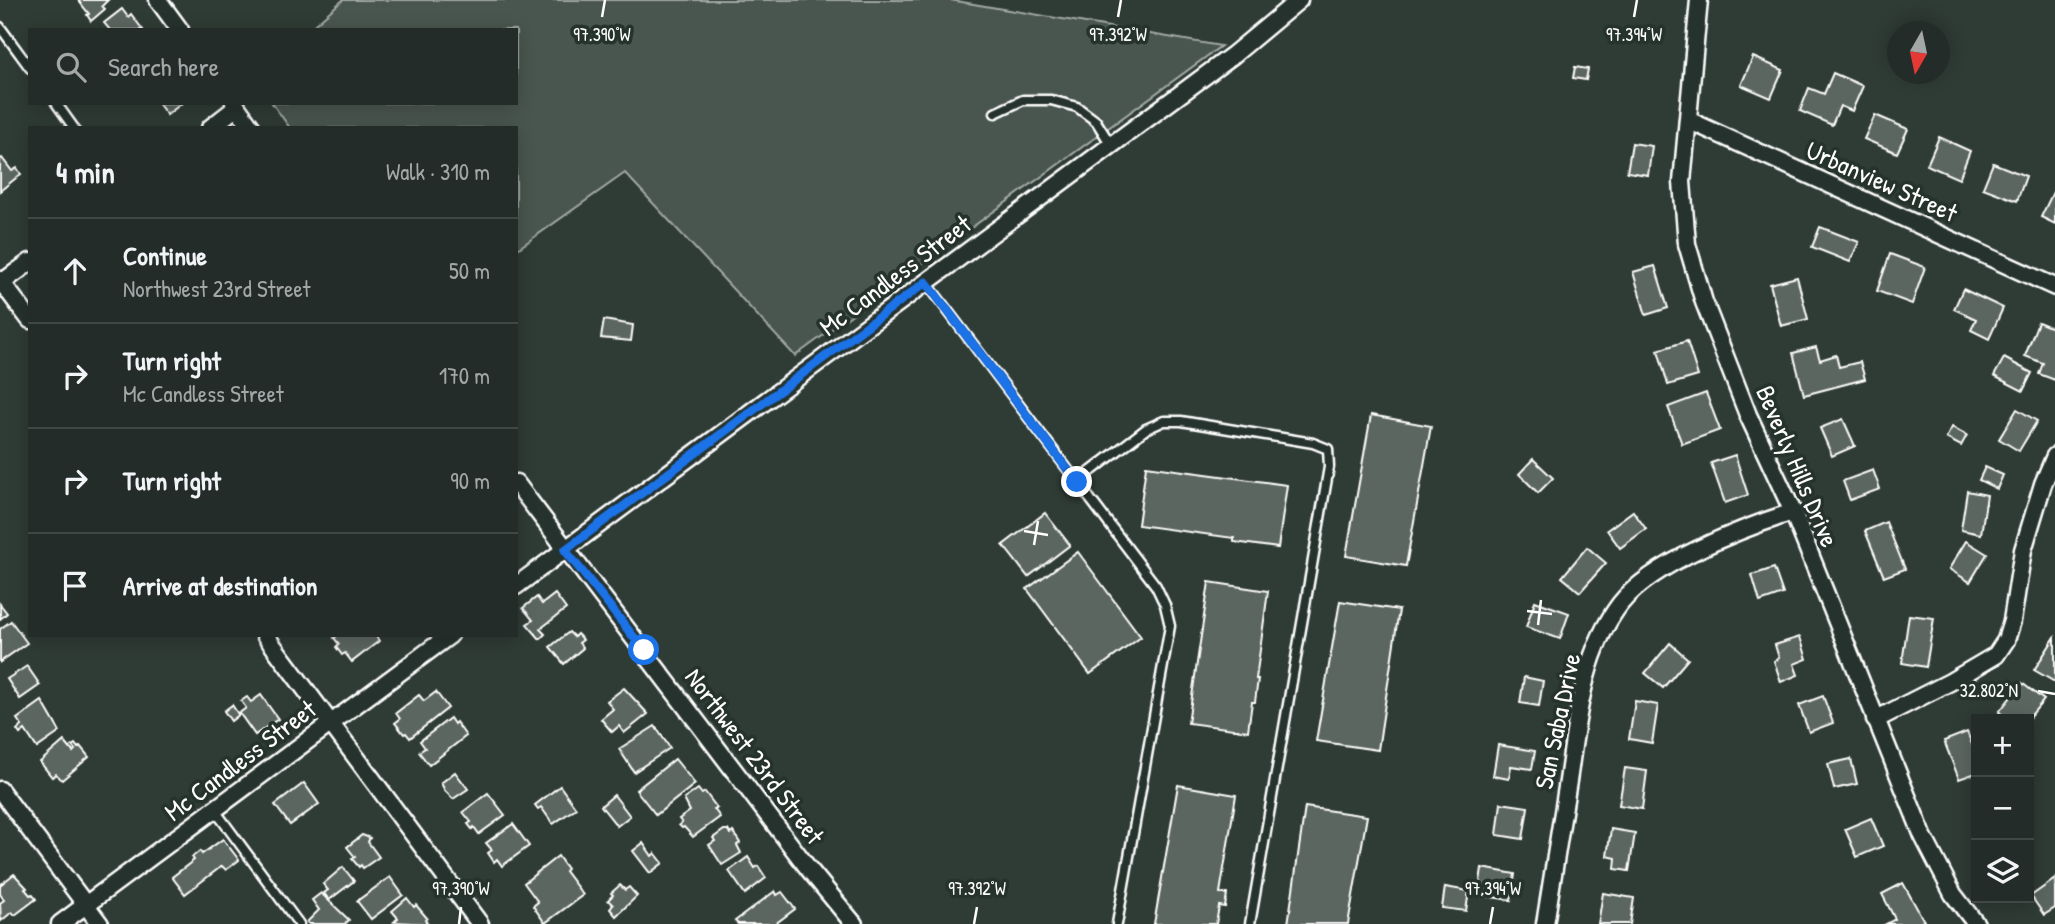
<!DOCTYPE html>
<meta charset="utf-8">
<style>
:root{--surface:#232c28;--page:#2b3430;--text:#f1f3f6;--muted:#a3a7a8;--line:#404845}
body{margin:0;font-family:"Patrick Hand",sans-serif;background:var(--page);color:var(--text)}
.controls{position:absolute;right:21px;bottom:21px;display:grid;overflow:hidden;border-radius:0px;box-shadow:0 4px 18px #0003}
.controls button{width:63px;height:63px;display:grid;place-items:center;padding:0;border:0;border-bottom:2px solid var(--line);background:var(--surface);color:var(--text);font:35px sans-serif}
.compass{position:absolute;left:1887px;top:21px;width:63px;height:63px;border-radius:50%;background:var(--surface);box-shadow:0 4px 18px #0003;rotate:189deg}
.stop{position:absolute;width:21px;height:21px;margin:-16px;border:5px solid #1a73e8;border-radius:50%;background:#fff}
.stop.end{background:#1a73e8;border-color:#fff;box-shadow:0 2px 7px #0008}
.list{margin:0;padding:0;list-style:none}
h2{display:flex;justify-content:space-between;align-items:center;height:91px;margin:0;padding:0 28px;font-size:30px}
h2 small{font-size:23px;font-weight:400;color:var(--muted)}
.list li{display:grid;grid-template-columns:46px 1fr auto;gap:21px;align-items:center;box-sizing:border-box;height:105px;padding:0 28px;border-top:2px solid var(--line)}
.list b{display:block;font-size:26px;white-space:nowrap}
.list p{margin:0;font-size:23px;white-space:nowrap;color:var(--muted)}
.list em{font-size:23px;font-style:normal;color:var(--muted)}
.icon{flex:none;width:38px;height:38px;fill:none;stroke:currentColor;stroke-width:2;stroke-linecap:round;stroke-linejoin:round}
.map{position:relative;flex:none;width:2055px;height:924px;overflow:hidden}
.search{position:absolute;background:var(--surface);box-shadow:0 4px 18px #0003;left:28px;top:28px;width:490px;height:77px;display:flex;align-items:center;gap:18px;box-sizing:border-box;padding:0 24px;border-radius:0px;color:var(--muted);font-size:26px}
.panel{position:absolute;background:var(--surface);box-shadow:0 4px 18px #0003;left:28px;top:126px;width:490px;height:511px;border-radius:0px}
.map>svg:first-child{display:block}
.green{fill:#4a544f;stroke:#a4aaa7;stroke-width:2}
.building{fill:#5b6661;stroke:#fff;stroke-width:2}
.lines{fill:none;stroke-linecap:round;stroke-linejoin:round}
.service-casing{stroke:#fff;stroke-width:13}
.minor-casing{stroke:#fff;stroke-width:21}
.service{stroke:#26332d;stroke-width:8}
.minor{stroke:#26332d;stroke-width:16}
.route{stroke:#1a73e8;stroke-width:9}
.ticks{fill:none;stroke:#fff;stroke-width:2.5}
.labels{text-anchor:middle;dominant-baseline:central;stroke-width:7;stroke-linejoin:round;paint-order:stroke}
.street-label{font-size:26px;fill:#fff;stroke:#26332d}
.ticks-label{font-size:18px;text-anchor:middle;fill:#fff;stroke:#26332d;stroke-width:7;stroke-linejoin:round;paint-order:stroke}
</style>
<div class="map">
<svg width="2055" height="924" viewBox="0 0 2055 924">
<rect width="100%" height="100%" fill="#2f3b35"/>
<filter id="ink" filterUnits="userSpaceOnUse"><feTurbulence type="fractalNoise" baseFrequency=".0143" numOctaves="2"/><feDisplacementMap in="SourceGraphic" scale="14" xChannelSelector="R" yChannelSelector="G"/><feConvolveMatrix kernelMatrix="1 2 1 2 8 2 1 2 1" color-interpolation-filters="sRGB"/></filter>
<g filter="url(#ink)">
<!-- green -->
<polygon class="green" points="343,0 950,0 1221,46 795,356 625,173 516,250 516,128 290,128 272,103 516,103 516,30 308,30"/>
<!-- building -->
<g class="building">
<polygon points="78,0 108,0 102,6 105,9 91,21 87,15 89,14"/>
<polygon points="122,9 128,17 131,14 143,30 110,30 104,23"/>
<polygon points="1753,57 1783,70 1771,98 1741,85"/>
<polygon points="1575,67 1588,69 1586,80 1573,78"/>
<polygon points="1833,73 1863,86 1852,111 1840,106 1832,125 1800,111 1809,88 1824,94"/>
<polygon points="158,103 182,103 167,115"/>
<polygon points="1875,115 1908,129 1897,153 1864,139"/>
<polygon points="1939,137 1970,151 1959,179 1927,165"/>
<polygon points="1632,143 1652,146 1648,175 1627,172"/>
<polygon points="2,158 12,171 17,168 21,174 0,191 0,159"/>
<polygon points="1993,163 2026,176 2017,201 1983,188"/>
<polygon points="2055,188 2055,224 2041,217"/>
<polygon points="1820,227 1859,242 1850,262 1812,247"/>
<polygon points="1890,254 1925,267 1912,304 1877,291"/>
<polygon points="1655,266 1668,308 1646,315 1633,272"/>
<polygon points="1797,277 1808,319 1781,326 1770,284"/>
<polygon points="1963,289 2003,308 1989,339 1971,330 1976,319 1954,309"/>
<polygon points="604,320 633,325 631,341 601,338"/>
<polygon points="2038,322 2055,329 2055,380 2039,374 2043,363 2025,356"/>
<polygon points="1687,341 1698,376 1668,385 1658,350"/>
<polygon points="1816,347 1820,360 1836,355 1839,367 1860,362 1865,379 1804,395 1793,353"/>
<polygon points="2004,358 2032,373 2023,391 1994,376"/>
<polygon points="1706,393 1720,430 1682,444 1668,407"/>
<polygon points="2017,409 2037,421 2019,451 1999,439"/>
<polygon points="1371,415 1431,426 1406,566 1346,556"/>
<polygon points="1843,419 1855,446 1832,456 1820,428"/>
<polygon points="1952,427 1967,435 1961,446 1946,438"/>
<polygon points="1735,455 1748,495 1725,503 1711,463"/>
<polygon points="1533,459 1553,478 1538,493 1519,474"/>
<polygon points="1146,466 1287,485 1278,548 1234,542 1234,538 1138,525"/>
<polygon points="1985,467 2003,475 1997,489 1979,480"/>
<polygon points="1873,470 1880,489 1850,500 1843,481"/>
<polygon points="1967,491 1987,495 1981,534 1961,530"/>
<polygon points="1633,511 1646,529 1620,548 1607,530"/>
<polygon points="1045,513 1070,545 1028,577 1003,545"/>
<polygon points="1886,522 1905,569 1884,577 1865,531"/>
<polygon points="1966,541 1987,554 1970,582 1949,569"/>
<polygon points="1587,547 1606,563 1580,592 1562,577"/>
<polygon points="1078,552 1141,637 1090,674 1027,589"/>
<polygon points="1774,568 1783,594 1760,602 1752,575"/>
<polygon points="1209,582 1268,591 1256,679 1258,679 1255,702 1252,702 1248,731 1188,723"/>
<polygon points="555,594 566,609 540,629 545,634 540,639 527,624 533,620 523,608 537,597 542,604"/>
<polygon points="1340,601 1399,610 1378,750 1316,741"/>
<polygon points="1535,601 1569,613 1560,639 1526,627"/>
<polygon points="0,604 7,613 0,619"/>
<polygon points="1909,615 1934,618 1926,667 1902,663"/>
<polygon points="11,621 27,643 0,662 0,629"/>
<polygon points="569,632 574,637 577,634 583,640 579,643 583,648 564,664 550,647"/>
<polygon points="338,635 375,635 379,641 352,662 345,653 342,655 336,647 339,644 334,638"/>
<polygon points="1800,637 1807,659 1794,664 1798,675 1781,682 1774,661 1779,658 1775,645"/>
<polygon points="2055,637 2055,682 2034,670"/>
<polygon points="1670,643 1688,659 1663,688 1645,673"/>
<polygon points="27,666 40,685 20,699 7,679"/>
<polygon points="1524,677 1543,681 1539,706 1520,703"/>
<polygon points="2022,683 2044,700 2028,719 2009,719 1999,712"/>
<polygon points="624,688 648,714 624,733 619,726 612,732 601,719 613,709 607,701"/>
<polygon points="436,692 448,708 410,738 406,733 404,734 395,723 400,719 396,713 419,695 424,701"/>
<polygon points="261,695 278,719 255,735 240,714 231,721 224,711 232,705 238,714 246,708 241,701 247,697 251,702"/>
<polygon points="1823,696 1833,723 1809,732 1799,705"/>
<polygon points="42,701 60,732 37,748 25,730 20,734 17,730 22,726 17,719"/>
<polygon points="1635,701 1658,705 1652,743 1629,739"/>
<polygon points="450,718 454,724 456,722 466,736 429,765 419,752 425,748 420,741"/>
<polygon points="655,726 670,748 634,772 619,749"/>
<polygon points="1967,732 1974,749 1976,748 1976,773 1959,779 1944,741"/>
<polygon points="64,741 73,752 75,750 72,746 75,744 78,748 80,746 89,757 62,780 56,774 52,777 40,762"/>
<polygon points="1498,745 1535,751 1532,769 1511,766 1509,779 1493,776"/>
<polygon points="675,759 695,784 656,815 636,790"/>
<polygon points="1851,759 1857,784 1834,789 1828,764"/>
<polygon points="1625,768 1647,771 1642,809 1619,805"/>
<polygon points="455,772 468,789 453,799 445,791 441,783"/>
<polygon points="304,783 319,804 290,825 275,805"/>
<polygon points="1178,785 1236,795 1220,893 1227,894 1225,907 1219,906 1216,924 1154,924"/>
<polygon points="560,786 576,808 553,824 541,807 538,809 535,805"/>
<polygon points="698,789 702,794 705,792 717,808 714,809 720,817 693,837 684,827 682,828 679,825 682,823 679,819 690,811 684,799"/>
<polygon points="488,793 505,815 479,834 474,827 472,829 468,824 471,822 463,812"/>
<polygon points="614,795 630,816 617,826 601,806"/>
<polygon points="1501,803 1528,807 1523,839 1497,835"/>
<polygon points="1305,807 1367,816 1348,924 1288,924"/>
<polygon points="1871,818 1883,846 1857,857 1845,829"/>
<polygon points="513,824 529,846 502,866 497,859 494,862 488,853 492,850 486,843"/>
<polygon points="1611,829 1635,833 1629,871 1615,869 1616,858 1607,856"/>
<polygon points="724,830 728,830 730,834 733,832 740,843 737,845 741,853 722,865 709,845 715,841 713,838"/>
<polygon points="362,835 370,838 368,842 379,857 363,868 361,865 359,867 352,859 355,857 347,847"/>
<polygon points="223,839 239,860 226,870 222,866 185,894 172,877 194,860 192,857 200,851 202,854"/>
<polygon points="643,843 652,856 655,853 663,863 650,873 633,851"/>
<polygon points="558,856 567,869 565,871 583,895 545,923 533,906 538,902 524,883"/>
<polygon points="748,857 755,868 758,866 766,878 745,894 729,871"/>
<polygon points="343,867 354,881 329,900 324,893 328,890 323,884"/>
<polygon points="1482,868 1515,874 1511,900 1478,895"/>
<polygon points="14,874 27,888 25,889 30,895 32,894 36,899 15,915 12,912 1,921 0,903 4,900 0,894 0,885"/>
<polygon points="390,877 403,895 371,919 357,901"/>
<polygon points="2055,879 2055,908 2044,915 2031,896"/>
<polygon points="1903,883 1924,921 1918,924 1886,924 1895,919 1882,894"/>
<polygon points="620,885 625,890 629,887 637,896 616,916 610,909 613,905 608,900 613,895 611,893"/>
<polygon points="1445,887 1469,891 1466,911 1442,908"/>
<polygon points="775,891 777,895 782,892 795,909 775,924 738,924 735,921"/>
<polygon points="321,893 349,920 345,924 309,924 307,922 319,910 312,900"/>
<polygon points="1603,893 1634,898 1630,924 1598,924"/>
<polygon points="407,898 414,907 416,905 427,918 425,920 428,924 394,922 398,918 392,911"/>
</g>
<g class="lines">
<!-- service casing -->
<g class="service-casing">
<g id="service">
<polyline points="0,27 30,68"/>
<polyline points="56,103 74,128"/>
<polyline points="995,113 1023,100 1051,100 1077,107 1096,121 1111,145"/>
<polyline points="926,282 1156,586 1165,605 1170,626 1117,924"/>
<polyline points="1077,482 1146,429 1164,421 1181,421 1313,443 1328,449 1329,467 1250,924"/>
<polyline points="214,809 299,924"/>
</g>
</g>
<!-- minor casing -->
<g class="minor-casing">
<g id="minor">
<polyline points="158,0 180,30"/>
<polyline points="1699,0 1682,182 1687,244 1704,302 1748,415 1793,512 1923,836 1953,894 1976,924"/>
<polyline points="234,103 252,128"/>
<polyline points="1688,120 2055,287"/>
<polyline points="210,128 237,107"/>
<polyline points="0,280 30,320"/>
<polyline points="0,284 30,262"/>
<polyline points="516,483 808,868 854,924"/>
<polyline points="516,586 1233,55 1299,0"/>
<polyline points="265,635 480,924"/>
<polyline points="1875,720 1950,682 1996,655 2006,640 2012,621 2023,550 2043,484 2055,456"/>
<polyline points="0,790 100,924"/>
<polyline points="60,924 450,635"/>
<path d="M1545 924C1553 876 1560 829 1568 781 1577 721 1582 654 1620 604 1653 562 1743 528 1793 512"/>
</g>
</g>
<!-- service -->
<use href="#service" class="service"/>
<!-- minor -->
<use href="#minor" class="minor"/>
</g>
</g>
<g class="lines" filter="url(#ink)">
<!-- route -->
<polyline class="route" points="644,650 565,550 926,282 1077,482"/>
</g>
<!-- ticks -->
<path class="ticks" d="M602 17 605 0M1118 17 1121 0M1634 17 1637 0M1024 531 1048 535M1034 545 1038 521M1527 611 1552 614M1538 625 1541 600M2038 691 2055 694M459 924 461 907M974 924 977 907M1490 924 1493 907"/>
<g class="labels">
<!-- street labels -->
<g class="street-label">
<text transform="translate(1882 181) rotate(24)">Urbanview Street</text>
<text transform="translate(895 275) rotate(-37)">Mc Candless Street</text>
<text transform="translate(1798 466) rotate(67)">Beverly Hills Drive</text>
<text transform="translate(1557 721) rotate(-78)">San Saba Drive</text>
<text transform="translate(755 756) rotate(53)">Northwest 23rd Street</text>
<text transform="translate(240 760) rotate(-37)">Mc Candless Street</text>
</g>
</g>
<g class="ticks-label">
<text x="602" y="41">97.390°W</text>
<text x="1118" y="41">97.392°W</text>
<text x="1634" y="41">97.394°W</text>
<text x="1989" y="697">32.802°N</text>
<text x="461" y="895">97.390°W</text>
<text x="977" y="895">97.392°W</text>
<text x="1493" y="895">97.394°W</text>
</g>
</svg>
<div class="controls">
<button>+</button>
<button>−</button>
<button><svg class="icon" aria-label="layers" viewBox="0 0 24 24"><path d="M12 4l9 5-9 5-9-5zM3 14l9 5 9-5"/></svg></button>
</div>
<svg class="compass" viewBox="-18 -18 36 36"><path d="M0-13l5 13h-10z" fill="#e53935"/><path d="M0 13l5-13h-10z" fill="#a3a7a8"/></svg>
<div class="stop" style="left:644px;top:650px"></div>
<div class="stop end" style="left:1077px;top:482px"></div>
<div class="search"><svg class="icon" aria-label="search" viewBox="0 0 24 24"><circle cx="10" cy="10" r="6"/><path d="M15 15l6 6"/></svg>Search here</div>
<section class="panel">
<h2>4 min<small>Walk · 310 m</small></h2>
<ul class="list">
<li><svg class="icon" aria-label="ahead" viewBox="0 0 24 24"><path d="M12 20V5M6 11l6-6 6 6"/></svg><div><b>Continue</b><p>Northwest 23rd Street</p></div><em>50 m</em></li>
<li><svg class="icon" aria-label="right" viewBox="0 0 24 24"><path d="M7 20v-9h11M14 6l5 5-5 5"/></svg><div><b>Turn right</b><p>Mc Candless Street</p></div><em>170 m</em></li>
<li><svg class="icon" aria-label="right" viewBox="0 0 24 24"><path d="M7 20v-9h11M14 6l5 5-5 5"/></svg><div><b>Turn right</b></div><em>90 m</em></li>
<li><svg class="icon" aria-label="arrive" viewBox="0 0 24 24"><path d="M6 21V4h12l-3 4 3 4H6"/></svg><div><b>Arrive at destination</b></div></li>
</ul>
</section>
</div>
